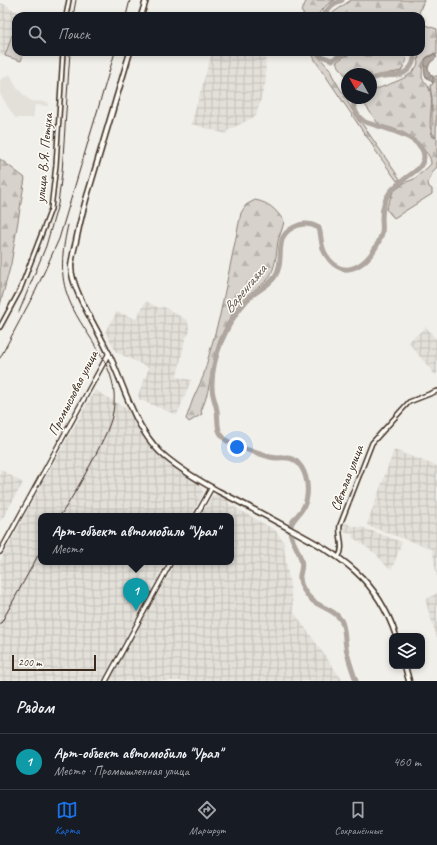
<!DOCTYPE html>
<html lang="ru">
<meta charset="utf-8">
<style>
:root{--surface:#171b24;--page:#20242c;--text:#f1f3f6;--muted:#9ea1a6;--line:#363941;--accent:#1a73e8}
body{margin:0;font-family:Caveat,sans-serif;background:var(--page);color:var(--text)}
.controls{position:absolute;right:12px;bottom:12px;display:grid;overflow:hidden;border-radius:8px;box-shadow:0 2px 6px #0003}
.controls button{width:36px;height:36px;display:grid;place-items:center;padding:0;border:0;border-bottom:1px solid var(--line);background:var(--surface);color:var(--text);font:20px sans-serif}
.compass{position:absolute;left:341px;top:68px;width:36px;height:36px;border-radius:50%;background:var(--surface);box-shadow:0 2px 6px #0003;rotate:310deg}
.scale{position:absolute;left:12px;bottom:10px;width:84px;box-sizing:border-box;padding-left:4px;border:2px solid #3b2a1e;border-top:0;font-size:11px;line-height:14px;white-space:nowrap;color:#3b2a1e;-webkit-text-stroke:3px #fdfcf7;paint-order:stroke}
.you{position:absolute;left:237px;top:447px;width:14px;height:14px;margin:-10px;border:3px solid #fff;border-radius:50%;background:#1a73e8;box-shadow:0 0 0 6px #1a73e833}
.badge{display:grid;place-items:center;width:26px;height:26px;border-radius:50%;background:var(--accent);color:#fff;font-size:13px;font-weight:700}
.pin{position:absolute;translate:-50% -33px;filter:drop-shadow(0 1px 2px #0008)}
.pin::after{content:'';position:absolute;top:21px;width:14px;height:12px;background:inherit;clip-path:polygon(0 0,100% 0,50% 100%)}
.popup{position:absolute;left:38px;top:513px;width:196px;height:52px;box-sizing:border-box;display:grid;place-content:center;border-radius:8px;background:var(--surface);filter:drop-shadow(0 1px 3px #0005);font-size:13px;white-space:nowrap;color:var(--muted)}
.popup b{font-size:15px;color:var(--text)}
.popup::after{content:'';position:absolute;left:50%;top:100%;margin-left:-8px;border:8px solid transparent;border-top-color:var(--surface)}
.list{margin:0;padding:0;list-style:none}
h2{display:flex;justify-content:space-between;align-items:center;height:52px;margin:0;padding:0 16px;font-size:17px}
h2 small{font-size:13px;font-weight:400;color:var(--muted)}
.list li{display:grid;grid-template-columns:26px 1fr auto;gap:12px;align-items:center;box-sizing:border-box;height:56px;padding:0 16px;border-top:1px solid var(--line)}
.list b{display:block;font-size:15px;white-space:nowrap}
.list p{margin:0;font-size:13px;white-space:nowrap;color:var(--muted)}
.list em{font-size:13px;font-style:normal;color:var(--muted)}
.icon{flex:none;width:22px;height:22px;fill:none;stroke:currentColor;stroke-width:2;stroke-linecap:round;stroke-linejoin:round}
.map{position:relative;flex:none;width:437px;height:681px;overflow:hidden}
.search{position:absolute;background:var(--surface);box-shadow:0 2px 6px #0003;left:12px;right:12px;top:12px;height:44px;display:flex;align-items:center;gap:10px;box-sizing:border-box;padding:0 14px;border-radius:12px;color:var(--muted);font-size:15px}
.sheet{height:108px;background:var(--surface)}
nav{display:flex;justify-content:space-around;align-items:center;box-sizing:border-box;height:56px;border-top:1px solid var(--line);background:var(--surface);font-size:11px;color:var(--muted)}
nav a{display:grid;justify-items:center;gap:2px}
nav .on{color:var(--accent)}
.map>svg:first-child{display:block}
.built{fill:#e3e0da}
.industrial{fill:url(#industrial-grid)}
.forest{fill:url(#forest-firs);stroke:#897e75}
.wetland{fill:url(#wetland-marsh);stroke:#897e75}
.green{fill:#d7d2cc;stroke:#897e75}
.water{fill:url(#water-waves);stroke:#80746b}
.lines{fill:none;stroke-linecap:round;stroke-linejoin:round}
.river{stroke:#aea69f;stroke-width:5}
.minor-casing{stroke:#3b2a1e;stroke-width:6}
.major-casing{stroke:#3b2a1e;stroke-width:6}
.highway-casing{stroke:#3b2a1e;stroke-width:7}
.minor{stroke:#fdfcf7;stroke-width:3}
.major{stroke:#fdfcf7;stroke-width:3.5}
.highway{stroke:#fdfcf7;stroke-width:4}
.rail{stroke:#3b2a1e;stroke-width:1}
.labels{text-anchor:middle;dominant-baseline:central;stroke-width:3;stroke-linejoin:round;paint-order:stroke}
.street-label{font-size:14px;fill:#3b2a1e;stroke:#fdfcf7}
.water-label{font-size:15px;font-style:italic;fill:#63554b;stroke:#fdfcf7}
</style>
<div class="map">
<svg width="437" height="681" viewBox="0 0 437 681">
<defs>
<pattern id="industrial-grid" width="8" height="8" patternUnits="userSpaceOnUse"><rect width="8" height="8" fill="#e3e0da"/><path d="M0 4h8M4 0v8" fill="none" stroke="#c4c0bb"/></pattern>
<pattern id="forest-firs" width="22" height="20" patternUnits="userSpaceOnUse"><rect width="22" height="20" fill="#d7d2cc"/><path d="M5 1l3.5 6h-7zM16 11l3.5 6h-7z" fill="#b9b4af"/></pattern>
<pattern id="wetland-marsh" width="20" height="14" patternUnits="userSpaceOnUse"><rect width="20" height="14" fill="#d7d2cc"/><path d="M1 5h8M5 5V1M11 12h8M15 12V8" fill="none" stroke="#b9b4af"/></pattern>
<pattern id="water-waves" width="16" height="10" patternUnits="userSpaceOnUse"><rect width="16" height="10" fill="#aea69f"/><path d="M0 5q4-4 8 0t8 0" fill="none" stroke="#8f8781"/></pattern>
</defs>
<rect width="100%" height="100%" fill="#f1efea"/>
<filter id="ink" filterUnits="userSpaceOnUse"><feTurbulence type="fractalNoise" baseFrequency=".025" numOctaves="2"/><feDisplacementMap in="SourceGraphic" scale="8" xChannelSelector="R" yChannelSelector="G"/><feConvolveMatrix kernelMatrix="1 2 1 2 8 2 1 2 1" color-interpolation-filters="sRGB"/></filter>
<g filter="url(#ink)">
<!-- built -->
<polygon class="built" points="10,74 17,88 27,98 32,101 48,102 48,106 35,105 33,118 15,118 0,94 0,80"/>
<!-- industrial -->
<g class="industrial">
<polygon points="0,3 9,6 9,8 19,12 18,16 16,16 16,21 5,56 0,54"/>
<polygon points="212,52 265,52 266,81 256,116 227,131 226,134 191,124"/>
<polygon points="146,301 159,308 164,307 187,320 190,331 185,340 177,377 191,380 177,415 140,400 138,395 149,368 116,352 105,331 117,312 136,319"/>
<polygon points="426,327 437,340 437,373 435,375 408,342"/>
<polygon points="95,390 130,411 137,425 148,441 200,485 203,491 202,496 191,516 41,516 41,562 166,562 102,681 0,681 0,561 49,471"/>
<polygon points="394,450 437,466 437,577 432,549 368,526 367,524"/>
<polygon points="0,469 23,483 1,521 0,521"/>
<polygon points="217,494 228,500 229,504 275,530 283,541 294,612 343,681 108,681 176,562 231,562 231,516 201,516 212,496"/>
<polygon points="345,523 353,526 364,528 402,542 392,569 387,567 376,554 352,537 353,535 342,531"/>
<polygon points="437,593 437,638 425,600"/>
</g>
<!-- forest -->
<g class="forest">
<polygon points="307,0 335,0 329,3 316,16 305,16 301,11"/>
<path d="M351 0H424L419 13 424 18 425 25 437 29V55L434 54C420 58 423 66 422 78 424 81 426 83 428 86 437 102 425 122 433 137L437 138V167L433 171 428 183 429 187 432 189V194L394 218 386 209 393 192 404 183 414 179 426 169 431 164C431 158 428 154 424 150 412 134 398 129 379 125L361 99 371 98V92C388 82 424 79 418 52H421V16H330L334 12Z"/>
<polygon points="314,52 330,69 332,75 342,92 346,93 345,97 358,120 363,125 400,179 397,181 375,150 371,142 366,136 315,60 312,53"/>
<polygon points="351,52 407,52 406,62 401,71 371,77 371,74 347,74 347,78 336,62"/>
<polygon points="0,159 25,178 11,264 0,305"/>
<path d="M255 200C270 203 275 209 284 221 283 228 280 234 278 241 276 254 276 268 268 279 260 288 247 293 240 303 234 310 227 323 223 332 210 357 213 386 201 411L202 414 189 422 186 419 193 399 203 377 220 315 241 213 246 205Z"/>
</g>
<!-- wetland -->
<polygon class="wetland" points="435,76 437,76 436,137 434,136 432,132 432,99 430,85 432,85 435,79 433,78"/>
<!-- green -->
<polygon class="green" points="12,35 16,36 16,52 24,52 21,61 5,56"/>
<!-- water -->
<polygon class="water" points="434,54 437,57 430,63 428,68 430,74 433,76 433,83 425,76 424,66 426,58"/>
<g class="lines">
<!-- river -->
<g class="river">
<polyline points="322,16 332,5 342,0"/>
<polyline points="317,52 321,56 332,60 346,52"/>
<path d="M371 79C375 78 379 76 384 76 388 75 392 76 397 75 408 74 416 63 414 52"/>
<path d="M353 98C353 108 357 117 365 122 380 127 424 136 424 157 424 161 421 165 419 168 410 176 398 182 390 192 385 199 382 209 382 218 382 223 383 228 382 233 375 258 346 287 326 255 320 246 322 237 319 228 312 224 306 223 299 225 269 235 288 259 274 278 266 288 254 292 246 301 227 322 211 359 212 387 212 396 216 403 217 411 219 425 215 430 227 441 240 448 256 453 270 457 280 460 290 454 298 463 308 473 310 494 304 506 300 515 289 521 290 532 292 542 299 550 301 560 303 566 301 570 300 575 299 585 306 595 313 601 322 608 335 610 341 620 346 629 344 642 347 652 349 662 353 672 356 681"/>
</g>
<!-- minor casing -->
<g class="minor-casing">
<g id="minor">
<polyline points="66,16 69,0"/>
<polyline points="0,327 20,290 45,225 51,209 56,165 63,52"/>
<path d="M339 556C345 547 338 536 340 525L372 443 409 402 437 391"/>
</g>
</g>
<!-- major casing -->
<g class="major-casing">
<g id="major">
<polyline points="196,516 212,487"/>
<polyline points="0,552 109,353"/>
<polyline points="106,681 171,562"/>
</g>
</g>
<!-- highway casing -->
<g class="highway-casing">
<g id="highway">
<polyline points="141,16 146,0"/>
<path d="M130 52C117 96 104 140 91 183 85 202 80 221 76 241 74 249 72 258 71 266 71 289 97 328 107 350 124 384 132 424 160 452 177 468 198 480 218 491 242 503 266 516 290 529 341 556 377 578 396 636"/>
<polyline points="405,666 409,681"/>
</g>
</g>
<!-- minor -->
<use href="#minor" class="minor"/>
<!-- major -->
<use href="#major" class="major"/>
<!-- highway -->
<use href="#highway" class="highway"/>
<!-- rail -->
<g class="rail">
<polyline points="73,16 76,0"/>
<polyline points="126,16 130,0"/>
<polyline points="19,312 46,246 58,204 62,172 70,52"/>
<polyline points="0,358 36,290 59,239 115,52"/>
<path d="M60 516C73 497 83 478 94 458 102 441 113 423 114 404 118 361 79 332 67 294 59 272 63 247 68 225"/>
<polyline points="0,625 41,550"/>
</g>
</g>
</g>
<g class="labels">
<!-- street labels -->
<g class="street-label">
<text transform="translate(44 158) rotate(-85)">улица В.Я. Петуха</text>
<text transform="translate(73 393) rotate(-63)">Промысловая улица</text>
<text transform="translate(347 478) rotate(-69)">Светлая улица</text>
</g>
<!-- water labels -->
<g class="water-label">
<text transform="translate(245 289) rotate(-50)">Варенгаяха</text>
</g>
</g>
</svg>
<div class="controls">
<button><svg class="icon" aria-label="layers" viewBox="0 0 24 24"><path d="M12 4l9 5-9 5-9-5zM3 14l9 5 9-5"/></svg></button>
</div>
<svg class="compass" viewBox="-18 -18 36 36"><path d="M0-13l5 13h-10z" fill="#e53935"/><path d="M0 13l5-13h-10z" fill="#9ea1a6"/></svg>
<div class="scale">200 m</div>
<div class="you"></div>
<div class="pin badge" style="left:136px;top:611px;background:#0f9aa8">1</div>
<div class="popup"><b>Арт-объект автомобиль &quot;Урал&quot;</b>Место</div>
<div class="search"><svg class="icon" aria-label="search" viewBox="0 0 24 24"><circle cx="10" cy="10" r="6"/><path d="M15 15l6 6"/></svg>Поиск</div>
</div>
<section class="sheet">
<h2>Рядом<small></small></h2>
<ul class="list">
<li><span class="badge" style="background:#0f9aa8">1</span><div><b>Арт-объект автомобиль &quot;Урал&quot;</b><p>Место · Промышленная улица</p></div><em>460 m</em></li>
</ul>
</section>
<nav>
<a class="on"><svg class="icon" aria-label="map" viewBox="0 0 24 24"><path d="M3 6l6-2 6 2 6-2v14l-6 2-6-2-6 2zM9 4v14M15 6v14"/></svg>Карта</a>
<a><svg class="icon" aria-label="directions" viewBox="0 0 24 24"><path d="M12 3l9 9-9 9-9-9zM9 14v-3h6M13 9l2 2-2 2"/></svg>Маршрут</a>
<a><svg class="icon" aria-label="saved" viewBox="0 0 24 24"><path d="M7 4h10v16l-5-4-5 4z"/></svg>Сохранённые</a>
</nav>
